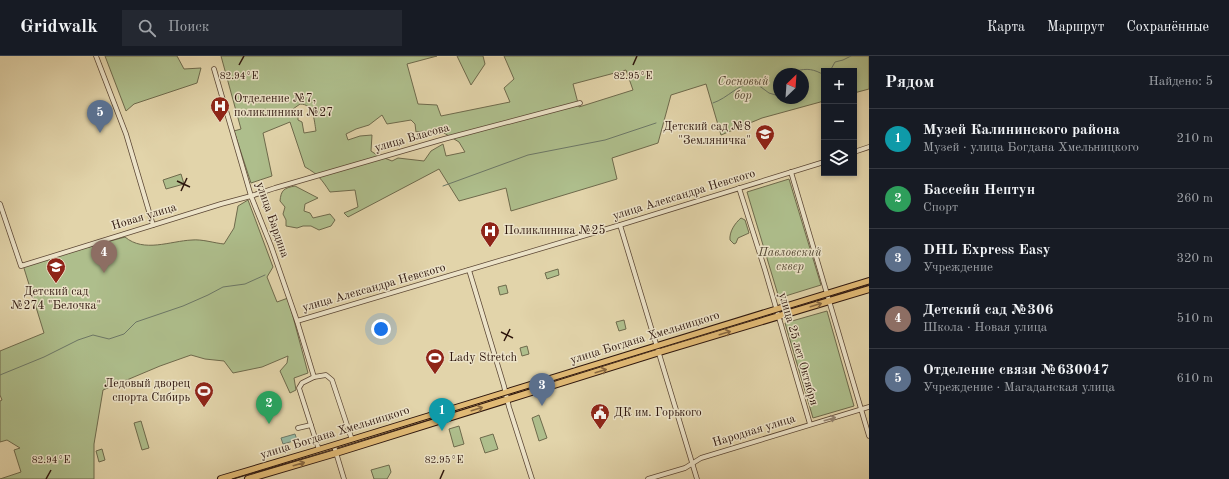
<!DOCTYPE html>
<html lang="ru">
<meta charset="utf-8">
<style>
:root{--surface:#171b24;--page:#242831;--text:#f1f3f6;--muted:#9ea1a6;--line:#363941;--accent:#8c9099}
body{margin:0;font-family:"Old Standard TT",serif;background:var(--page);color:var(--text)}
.controls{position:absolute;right:12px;top:12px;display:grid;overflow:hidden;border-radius:0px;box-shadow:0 2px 6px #0003}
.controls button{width:36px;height:36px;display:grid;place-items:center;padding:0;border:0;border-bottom:1px solid var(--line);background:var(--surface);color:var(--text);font:20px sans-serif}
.compass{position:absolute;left:773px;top:12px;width:36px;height:36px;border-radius:50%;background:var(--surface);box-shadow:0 2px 6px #0003;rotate:25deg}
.you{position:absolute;left:381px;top:273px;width:14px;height:14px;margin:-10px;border:3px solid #fff;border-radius:50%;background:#1a73e8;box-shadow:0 0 0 6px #1a73e833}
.badge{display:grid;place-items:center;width:26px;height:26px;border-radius:50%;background:var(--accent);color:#fff;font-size:13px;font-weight:700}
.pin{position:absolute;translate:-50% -33px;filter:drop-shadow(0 1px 2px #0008)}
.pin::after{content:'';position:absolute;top:21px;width:14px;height:12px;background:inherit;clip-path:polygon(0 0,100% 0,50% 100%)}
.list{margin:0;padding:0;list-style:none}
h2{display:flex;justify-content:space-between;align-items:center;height:52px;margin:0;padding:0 16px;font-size:17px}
h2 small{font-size:13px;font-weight:400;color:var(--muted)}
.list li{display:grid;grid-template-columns:26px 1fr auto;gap:12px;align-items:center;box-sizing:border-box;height:60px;padding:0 16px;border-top:1px solid var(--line)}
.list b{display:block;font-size:15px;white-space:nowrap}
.list p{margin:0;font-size:13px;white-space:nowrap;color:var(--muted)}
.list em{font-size:13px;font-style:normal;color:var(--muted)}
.icon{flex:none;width:22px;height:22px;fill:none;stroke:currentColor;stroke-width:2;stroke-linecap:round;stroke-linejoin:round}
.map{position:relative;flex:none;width:869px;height:423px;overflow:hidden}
header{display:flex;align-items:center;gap:24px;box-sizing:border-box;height:56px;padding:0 20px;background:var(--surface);border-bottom:1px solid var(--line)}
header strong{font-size:19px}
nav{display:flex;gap:22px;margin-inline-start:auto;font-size:14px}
.search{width:280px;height:36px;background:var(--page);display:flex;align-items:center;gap:10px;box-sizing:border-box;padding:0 14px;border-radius:0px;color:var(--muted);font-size:15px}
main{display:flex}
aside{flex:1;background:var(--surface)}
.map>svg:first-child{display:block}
.green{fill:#aebe8c;stroke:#6e6a4c;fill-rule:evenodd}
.water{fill:#96b9a3;stroke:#6c7867}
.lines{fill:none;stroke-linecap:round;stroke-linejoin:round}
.stream{stroke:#6c7867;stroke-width:1}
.minor-casing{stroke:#5b4634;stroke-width:5.5}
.trunk-casing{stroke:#2e160d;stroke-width:8}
.minor{stroke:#ece3c8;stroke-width:4}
.trunk{stroke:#e1ba75;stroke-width:6}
.tram{stroke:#2e160d;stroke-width:1}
.oneway{stroke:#886841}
.oneway2{stroke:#968774}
.ticks{fill:none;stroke:#2e160d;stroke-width:1.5}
.labels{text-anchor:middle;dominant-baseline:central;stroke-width:3;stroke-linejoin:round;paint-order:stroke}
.park-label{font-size:12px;font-style:italic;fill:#544833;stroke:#ece3c8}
.poi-label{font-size:12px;fill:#2e160d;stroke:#ece3c8;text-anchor:start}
.street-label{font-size:12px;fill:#2e160d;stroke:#ece3c8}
.ticks-label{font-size:10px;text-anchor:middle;fill:#2e160d;stroke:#ece3c8;stroke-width:3;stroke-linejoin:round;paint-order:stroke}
</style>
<header>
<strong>Gridwalk</strong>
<div class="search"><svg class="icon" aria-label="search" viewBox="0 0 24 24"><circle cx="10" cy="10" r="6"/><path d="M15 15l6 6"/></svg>Поиск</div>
<nav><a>Карта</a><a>Маршрут</a><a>Сохранённые</a></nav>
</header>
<main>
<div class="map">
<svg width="869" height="423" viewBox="0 0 869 423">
<rect width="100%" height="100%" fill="#e2d4aa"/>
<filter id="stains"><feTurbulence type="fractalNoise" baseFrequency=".005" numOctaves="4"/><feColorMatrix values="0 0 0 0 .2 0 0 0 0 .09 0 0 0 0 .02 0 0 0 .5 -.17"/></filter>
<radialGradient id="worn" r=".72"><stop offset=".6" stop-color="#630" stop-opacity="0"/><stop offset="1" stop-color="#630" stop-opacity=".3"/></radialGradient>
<!-- green -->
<g class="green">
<polygon points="105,0 177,0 184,13 201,12 197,27 134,48 126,55"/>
<path d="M221 0H437L407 8 418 48 437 49 441 60 510 46 504 32 514 23 504 0H869V33L854 37V15H824V45L762 62 721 79 706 28 671 39 658 87 612 102 617 123 511 155 506 132 459 145 439 113 348 161 344 157 358 151 355 134 330 136C322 124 318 118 305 111L290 66 263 77 272 120 251 127 234 75 241 73ZM626 14 633 34 579 51 573 28ZM779 18H803V42H779ZM300 48C314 48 314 64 316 75L304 77 302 66 298 64V59L292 57 293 53ZM382 59 387 68 411 64 415 68 416 76 424 75 430 80 439 74 459 86 465 96 446 100 443 88 431 95 424 105 398 102 392 105 377 99 371 95 372 79 360 80 348 84 346 78 356 73 369 69Z"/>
<polygon points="457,0 483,0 485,8 471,29"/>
<polygon points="181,118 184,128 166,133 163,124"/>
<polygon points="789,123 821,229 779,242 747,136"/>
<path d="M295 130 318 142 305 148 304 155 310 157 313 162 330 158 335 164 331 170 319 174 311 170H303L297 172 286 170V164L283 158 285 151 280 145C281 134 284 132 295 130Z"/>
<path d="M248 144 273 211 267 221 277 246 288 242 308 317 294 322 296 334 290 337 280 315 287 307 288 300 262 311 233 317 224 305 205 303 191 299 160 310 103 334 94 388V423H0L21 416 14 394 20 392 7 384 0 386V345L2 344 0 339V295L44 277 23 209 125 181C144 197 170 185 192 184 202 183 214 187 224 188L234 172 238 150Z"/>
<path d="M741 162 745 164 749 177 738 182 736 187 734 188 730 184C729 176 735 167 741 162Z"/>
<polygon points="558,213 559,219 547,223 545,217"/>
<polygon points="506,229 508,237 500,239 498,231"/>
<polygon points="827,255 854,350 813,362 785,267"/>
<polygon points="624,264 626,273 619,275 616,266"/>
<polygon points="527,290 529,298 522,300 520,292"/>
<polygon points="539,359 547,382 539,385 532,362"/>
<polygon points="141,365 149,392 142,394 134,367"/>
<polygon points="459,370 464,388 454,391 449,373"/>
<polygon points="493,378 498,393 485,397 480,382"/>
<polygon points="102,393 105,404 99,406 96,395"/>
<polygon points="389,409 391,416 387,423 374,423 371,414"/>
</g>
<!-- water -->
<polygon class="water" points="295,378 297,384 283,388 281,382"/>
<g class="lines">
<!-- stream -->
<g class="stream">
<polyline points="830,15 835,6 843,4 851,0"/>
<path d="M793 18 796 15C807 12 814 13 824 19"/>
<path d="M713 47C728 42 738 28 754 26L769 37 779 40"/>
<polyline points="443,130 528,99 605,84 656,67"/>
<polyline points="0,319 44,301 78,284 93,279 109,283 124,278 136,266 183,250 208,239 223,231 245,228 265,219"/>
</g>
<!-- minor casing -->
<g class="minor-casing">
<g id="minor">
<polyline points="96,0 126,78 153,169"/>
<polyline points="214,13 251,140 271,190 297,265 314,321 326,319 332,324 352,384"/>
<polyline points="854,96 869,91"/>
<polyline points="791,116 869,380"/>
<polyline points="739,132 765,214 810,368"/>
<polyline points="0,148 21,210 221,148 251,140 275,132 444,83 580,47"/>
<polyline points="620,169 697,423"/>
<polyline points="469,214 504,330 509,351 532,423"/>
<polyline points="297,265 620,169 824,106"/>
<polyline points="314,321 302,327 299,332 319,394"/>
<polyline points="298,372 311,369"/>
<polyline points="334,390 344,423"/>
<polyline points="648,423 685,412 701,402 869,351"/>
</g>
</g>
<!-- trunk casing -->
<g class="trunk-casing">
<g id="trunk">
<polyline points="221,423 319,394 869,225"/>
<polyline points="248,423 336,397 663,295 869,233"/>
</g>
</g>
<!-- minor -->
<use href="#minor" class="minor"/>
<!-- trunk -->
<use href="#trunk" class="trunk"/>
<!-- tram -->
<polyline class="tram" points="232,423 869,228"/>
</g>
<!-- one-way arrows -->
<defs><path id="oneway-shaft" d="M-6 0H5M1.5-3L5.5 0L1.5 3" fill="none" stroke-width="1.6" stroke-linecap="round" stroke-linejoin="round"/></defs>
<g class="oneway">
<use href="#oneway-shaft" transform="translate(816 249) rotate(-17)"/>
<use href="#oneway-shaft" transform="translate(725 277) rotate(-17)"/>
<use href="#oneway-shaft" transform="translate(601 315) rotate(-17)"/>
<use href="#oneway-shaft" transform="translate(477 353) rotate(-17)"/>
<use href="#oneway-shaft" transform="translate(299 408) rotate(-16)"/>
</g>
<use class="oneway2" href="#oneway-shaft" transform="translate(830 363) rotate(-16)"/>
<!-- ticks -->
<path class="ticks" d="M239 9 244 0M633 9 637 0M177 125 190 131M181 135 187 122M501 276 513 282M504 285 510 273M46 423 51 414M440 423 444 414"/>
<!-- icons -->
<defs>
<g id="hospital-pin" transform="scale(1)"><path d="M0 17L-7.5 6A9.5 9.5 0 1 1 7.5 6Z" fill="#8f2418" stroke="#ece3c8"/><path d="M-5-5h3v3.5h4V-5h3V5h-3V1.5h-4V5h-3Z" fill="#fff"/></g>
<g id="school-pin" transform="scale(1)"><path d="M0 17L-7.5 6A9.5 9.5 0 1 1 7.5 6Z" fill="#8f2418" stroke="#ece3c8"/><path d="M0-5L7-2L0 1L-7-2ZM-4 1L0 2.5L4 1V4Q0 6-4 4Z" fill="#fff"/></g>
<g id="stadium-pin" transform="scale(1)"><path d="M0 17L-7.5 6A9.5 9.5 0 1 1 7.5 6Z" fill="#8f2418" stroke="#ece3c8"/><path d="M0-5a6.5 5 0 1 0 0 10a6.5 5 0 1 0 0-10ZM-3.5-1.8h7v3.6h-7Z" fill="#fff"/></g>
<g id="civic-pin" transform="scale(1)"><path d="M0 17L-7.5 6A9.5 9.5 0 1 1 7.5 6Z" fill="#8f2418" stroke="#ece3c8"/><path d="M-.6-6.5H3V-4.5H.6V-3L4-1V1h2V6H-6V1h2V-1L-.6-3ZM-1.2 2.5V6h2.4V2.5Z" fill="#fff"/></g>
</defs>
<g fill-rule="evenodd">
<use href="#hospital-pin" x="220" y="50"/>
<use href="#school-pin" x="765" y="78"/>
<use href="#hospital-pin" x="490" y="175"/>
<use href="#school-pin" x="56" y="211"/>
<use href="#stadium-pin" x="435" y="302"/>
<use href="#stadium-pin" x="204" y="335"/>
<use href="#civic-pin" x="600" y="357"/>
</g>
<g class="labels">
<!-- park labels -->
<g class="park-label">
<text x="743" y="26">Сосновый<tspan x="743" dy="14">бор</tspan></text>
<text x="790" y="197">Павловский<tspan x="790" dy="14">сквер</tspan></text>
</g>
<!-- poi labels -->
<g class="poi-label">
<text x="234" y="43">Отделение №7,<tspan x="234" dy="14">поликлиники №27</tspan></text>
<text x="751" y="71" text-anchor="end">Детский сад №8<tspan x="751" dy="14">"Земляничка"</tspan></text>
<text x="504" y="175">Поликлиника №25</text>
<text x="56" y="236" text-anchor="middle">Детский сад<tspan x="56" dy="14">№274 "Белочка"</tspan></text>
<text x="449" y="302">Lady Stretch</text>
<text x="190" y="328" text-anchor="end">Ледовый дворец<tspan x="190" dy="14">спорта Сибирь</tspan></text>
<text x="614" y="357">ДК им. Горького</text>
</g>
<!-- street labels -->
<g class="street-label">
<text transform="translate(412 82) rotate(-16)">улица Власова</text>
<text transform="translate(684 139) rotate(-17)">улица Александра Невского</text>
<text transform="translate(144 161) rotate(-17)">Новая улица</text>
<text transform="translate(272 164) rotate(71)">улица Бардина</text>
<text transform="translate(374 232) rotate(-16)">улица Александра Невского</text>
<text transform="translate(645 282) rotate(-17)">улица Богдана Хмельницкого</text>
<text transform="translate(798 293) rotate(74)">улица 25 лет Октября</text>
<text transform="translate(754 375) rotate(-17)">Народная улица</text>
<text transform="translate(335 377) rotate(-17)">улица Богдана Хмельницкого</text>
</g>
</g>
<g class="ticks-label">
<text x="239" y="23">82.94°E</text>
<text x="633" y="23">82.95°E</text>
<text x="51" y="407">82.94°E</text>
<text x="444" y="407">82.95°E</text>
</g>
<rect width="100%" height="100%" filter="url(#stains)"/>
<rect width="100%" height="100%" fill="url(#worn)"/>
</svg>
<div class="controls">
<button>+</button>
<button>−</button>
<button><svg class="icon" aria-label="layers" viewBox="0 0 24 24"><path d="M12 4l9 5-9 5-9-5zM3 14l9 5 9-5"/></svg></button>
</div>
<svg class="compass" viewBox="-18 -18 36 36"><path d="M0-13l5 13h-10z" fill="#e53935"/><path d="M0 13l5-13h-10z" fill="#9ea1a6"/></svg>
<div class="you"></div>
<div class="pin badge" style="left:442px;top:375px;background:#0f9aa8">1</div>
<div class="pin badge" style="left:269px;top:368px;background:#2e9e5b">2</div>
<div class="pin badge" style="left:542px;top:350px;background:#5c6f8a">3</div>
<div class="pin badge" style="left:104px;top:217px;background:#8d6e63">4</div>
<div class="pin badge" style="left:100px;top:77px;background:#5c6f8a">5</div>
</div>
<aside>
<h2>Рядом<small>Найдено: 5</small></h2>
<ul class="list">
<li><span class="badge" style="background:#0f9aa8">1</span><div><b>Музей Калининского района</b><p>Музей · улица Богдана Хмельницкого</p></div><em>210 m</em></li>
<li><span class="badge" style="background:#2e9e5b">2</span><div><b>Бассейн Нептун</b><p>Спорт</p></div><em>260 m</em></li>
<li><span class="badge" style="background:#5c6f8a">3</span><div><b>DHL Express Easy</b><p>Учреждение</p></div><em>320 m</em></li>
<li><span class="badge" style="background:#8d6e63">4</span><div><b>Детский сад №306</b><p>Школа · Новая улица</p></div><em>510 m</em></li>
<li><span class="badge" style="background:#5c6f8a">5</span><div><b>Отделение связи №630047</b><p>Учреждение · Магаданская улица</p></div><em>610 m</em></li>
</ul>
</aside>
</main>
